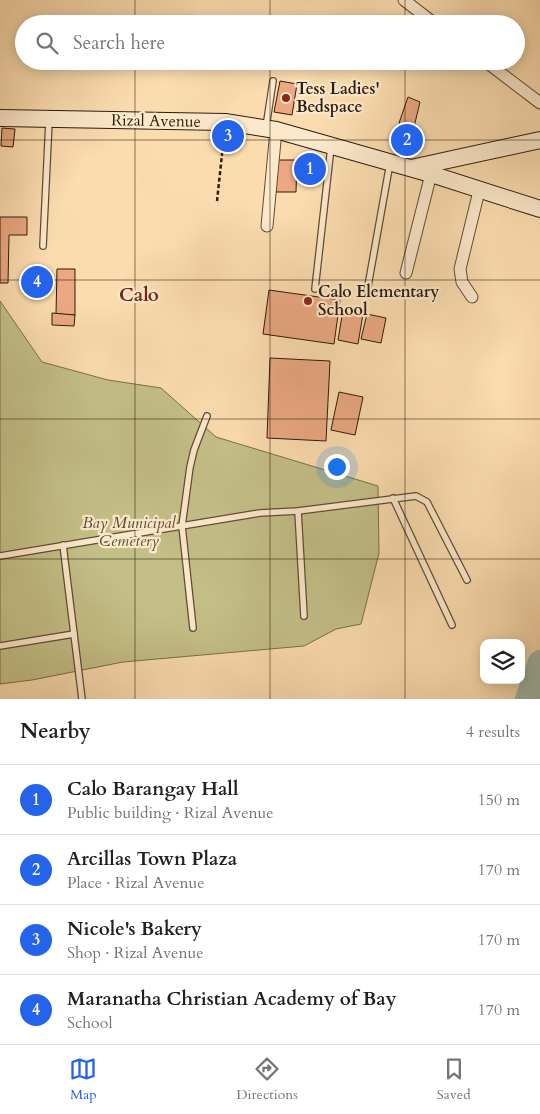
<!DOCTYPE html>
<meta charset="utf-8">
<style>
:root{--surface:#fff;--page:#f2f2f2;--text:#202124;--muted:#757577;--line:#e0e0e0;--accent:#2563eb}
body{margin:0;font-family:Cardo,serif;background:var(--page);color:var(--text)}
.controls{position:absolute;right:15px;bottom:15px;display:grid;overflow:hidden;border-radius:10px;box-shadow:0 2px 12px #0003}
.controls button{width:45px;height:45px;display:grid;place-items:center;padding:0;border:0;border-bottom:1px solid var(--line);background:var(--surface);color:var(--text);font:25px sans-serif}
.you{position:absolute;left:336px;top:466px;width:18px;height:18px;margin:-12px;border:4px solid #fff;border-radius:50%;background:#1a73e8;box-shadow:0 0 0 8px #1a73e833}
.badge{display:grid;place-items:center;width:32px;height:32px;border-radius:50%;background:var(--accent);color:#fff;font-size:16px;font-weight:700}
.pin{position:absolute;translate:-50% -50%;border:2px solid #fff;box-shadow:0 1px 5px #0006}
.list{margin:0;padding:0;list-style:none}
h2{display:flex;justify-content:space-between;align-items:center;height:65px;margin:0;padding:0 20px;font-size:21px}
h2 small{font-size:16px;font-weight:400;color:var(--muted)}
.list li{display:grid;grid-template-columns:32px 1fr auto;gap:15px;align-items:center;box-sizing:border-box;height:70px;padding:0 20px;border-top:1px solid var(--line)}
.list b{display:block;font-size:19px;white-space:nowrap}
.list p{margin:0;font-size:16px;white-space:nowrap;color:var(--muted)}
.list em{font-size:16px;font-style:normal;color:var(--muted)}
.icon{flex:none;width:28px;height:28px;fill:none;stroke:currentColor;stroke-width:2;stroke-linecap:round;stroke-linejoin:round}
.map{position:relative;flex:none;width:540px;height:699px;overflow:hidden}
.search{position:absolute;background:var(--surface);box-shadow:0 2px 12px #0003;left:15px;right:15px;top:15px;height:55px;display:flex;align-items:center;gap:12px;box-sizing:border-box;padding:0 18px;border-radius:28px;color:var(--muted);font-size:19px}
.sheet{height:345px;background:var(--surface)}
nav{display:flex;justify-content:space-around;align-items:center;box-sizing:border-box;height:70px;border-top:1px solid var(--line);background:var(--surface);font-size:14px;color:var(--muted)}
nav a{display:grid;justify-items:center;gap:2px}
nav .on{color:var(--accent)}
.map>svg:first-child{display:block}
.green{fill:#c4bf87;stroke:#786e4a}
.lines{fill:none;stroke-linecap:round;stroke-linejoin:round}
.river{stroke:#9fbcab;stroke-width:24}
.building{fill:#eba882;stroke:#2c1c0c}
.service-casing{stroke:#604c35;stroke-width:8}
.minor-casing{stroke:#604c35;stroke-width:13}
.secondary-casing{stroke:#2c1c0c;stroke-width:18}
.path{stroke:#2c1c0c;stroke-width:2.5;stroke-dasharray:4 2.5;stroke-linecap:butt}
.service{stroke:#fce8cb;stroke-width:5.5}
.minor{stroke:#fce8cb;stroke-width:11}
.secondary{stroke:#fce8cb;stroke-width:16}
.grid{fill:none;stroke:#2c1c0c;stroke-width:1;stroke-opacity:0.55}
.poi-dot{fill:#8f2418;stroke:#fce8cb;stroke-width:2}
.labels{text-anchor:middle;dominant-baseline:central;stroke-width:4.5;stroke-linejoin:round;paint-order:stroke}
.poi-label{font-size:16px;font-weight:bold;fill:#2c1c0c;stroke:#fce8cb;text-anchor:start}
.street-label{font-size:16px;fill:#2c1c0c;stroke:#fce8cb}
.park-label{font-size:16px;font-style:italic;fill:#5a4d31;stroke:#fce8cb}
.quarter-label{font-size:19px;font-weight:bold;fill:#7a1f14;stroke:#fce8cb}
</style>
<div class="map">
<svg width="540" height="699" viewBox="0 0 540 699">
<rect width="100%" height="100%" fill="#fbdcaf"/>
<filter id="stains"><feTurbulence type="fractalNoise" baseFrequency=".004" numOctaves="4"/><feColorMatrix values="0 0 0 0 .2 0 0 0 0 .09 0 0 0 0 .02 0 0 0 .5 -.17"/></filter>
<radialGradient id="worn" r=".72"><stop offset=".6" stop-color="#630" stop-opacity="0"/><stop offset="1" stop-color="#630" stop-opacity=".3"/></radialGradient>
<!-- green -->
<polygon class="green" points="0,301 42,362 108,380 161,388 216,437 378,486 379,553 361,624 336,629 304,646 123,662 32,680 0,684"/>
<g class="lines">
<!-- river -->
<polyline class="river" points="527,699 540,662"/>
</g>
<!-- building -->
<g class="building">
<polygon points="280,81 297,84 292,115 274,112"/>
<polygon points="408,97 420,102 414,127 399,123"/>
<polygon points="2,128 15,129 13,147 1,146"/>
<polygon points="397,130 420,135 416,151 394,146"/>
<polygon points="300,157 324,161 320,181 297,177"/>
<polygon points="276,160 297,160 296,192 276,192"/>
<polygon points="0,217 27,217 27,235 9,235 8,283 0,283"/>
<polygon points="57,269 75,269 75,315 56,314"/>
<polygon points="269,290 340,300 334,344 263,334"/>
<polygon points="343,310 363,314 358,344 338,340"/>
<polygon points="52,313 75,315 74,326 52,325"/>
<polygon points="367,314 386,318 381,343 361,339"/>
<polygon points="270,358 330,361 326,441 267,438"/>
<polygon points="339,392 363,397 355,435 331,430"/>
</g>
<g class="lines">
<!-- service casing -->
<g class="service-casing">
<g id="service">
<polyline points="266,127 273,81"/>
<polyline points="43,246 49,121"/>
<polyline points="368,286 390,163"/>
<polyline points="315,289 331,147"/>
<polyline points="393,498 452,625"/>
<polyline points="298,511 304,616"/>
<polyline points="63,545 82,699"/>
<polyline points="0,556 260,513 298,511 416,496 427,502 467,580"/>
<polyline points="193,628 182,526 190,467 194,450 207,416"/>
<polyline points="0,646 74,634"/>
</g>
</g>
<!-- minor casing -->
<g class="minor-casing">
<g id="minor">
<polyline points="404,0 435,24"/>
<polyline points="485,61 540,103"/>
<polyline points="267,226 276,130"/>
<polyline points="406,273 431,174"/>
<polyline points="472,297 462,282 460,269 479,191"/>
</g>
</g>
<!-- secondary casing -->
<g class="secondary-casing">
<g id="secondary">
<polyline points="0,118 225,122 276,130 431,174 540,209"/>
<polyline points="411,168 540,140"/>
</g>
</g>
<!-- path -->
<polyline class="path" points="217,201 224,136"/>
<!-- service -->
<use href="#service" class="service"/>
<!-- minor -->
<use href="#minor" class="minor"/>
<!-- secondary -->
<use href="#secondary" class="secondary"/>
</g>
<!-- grid -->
<path class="grid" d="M135 0V24M270 0V24M405 0V24M135 61V699M270 61V699M405 61V699M0 140H540M0 280H540M0 419H540M0 559H540"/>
<!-- markers -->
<g class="poi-dot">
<circle cx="286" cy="98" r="5"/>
<circle cx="308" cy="301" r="5"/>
</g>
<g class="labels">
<!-- poi labels -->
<g class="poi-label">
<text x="296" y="89">Tess Ladies'<tspan x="296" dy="18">Bedspace</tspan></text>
<text x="318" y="292">Calo Elementary<tspan x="318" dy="18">School</tspan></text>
</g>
<!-- street labels -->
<g class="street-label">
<text transform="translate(156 121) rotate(1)">Rizal Avenue</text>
</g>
<!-- park labels -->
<g class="park-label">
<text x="129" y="523">Bay Municipal<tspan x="129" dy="18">Cemetery</tspan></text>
</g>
<!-- quarter labels -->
<g class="quarter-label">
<text x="139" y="295">Calo</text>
</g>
</g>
<rect width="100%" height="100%" filter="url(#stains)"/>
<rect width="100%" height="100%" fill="url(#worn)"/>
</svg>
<div class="controls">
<button><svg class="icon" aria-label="layers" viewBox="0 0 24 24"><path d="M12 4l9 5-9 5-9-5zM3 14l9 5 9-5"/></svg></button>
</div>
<div class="you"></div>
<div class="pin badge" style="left:310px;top:169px">1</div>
<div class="pin badge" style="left:407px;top:140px">2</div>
<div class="pin badge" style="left:228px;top:136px">3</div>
<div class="pin badge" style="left:37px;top:282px">4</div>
<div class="search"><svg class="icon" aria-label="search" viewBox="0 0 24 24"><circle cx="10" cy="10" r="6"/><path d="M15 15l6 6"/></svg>Search here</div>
</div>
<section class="sheet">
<h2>Nearby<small>4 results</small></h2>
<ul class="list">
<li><span class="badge">1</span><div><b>Calo Barangay Hall</b><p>Public building · Rizal Avenue</p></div><em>150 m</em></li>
<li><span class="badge">2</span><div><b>Arcillas Town Plaza</b><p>Place · Rizal Avenue</p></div><em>170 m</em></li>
<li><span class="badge">3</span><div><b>Nicole's Bakery</b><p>Shop · Rizal Avenue</p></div><em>170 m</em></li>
<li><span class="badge">4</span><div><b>Maranatha Christian Academy of Bay</b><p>School</p></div><em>170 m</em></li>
</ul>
</section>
<nav>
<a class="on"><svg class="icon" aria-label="map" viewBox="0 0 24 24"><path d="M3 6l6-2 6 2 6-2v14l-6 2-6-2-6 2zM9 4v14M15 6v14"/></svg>Map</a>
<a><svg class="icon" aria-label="directions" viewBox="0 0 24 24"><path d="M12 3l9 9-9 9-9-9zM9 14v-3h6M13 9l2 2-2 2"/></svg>Directions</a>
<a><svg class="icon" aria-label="saved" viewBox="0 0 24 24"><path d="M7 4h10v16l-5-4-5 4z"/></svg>Saved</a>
</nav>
